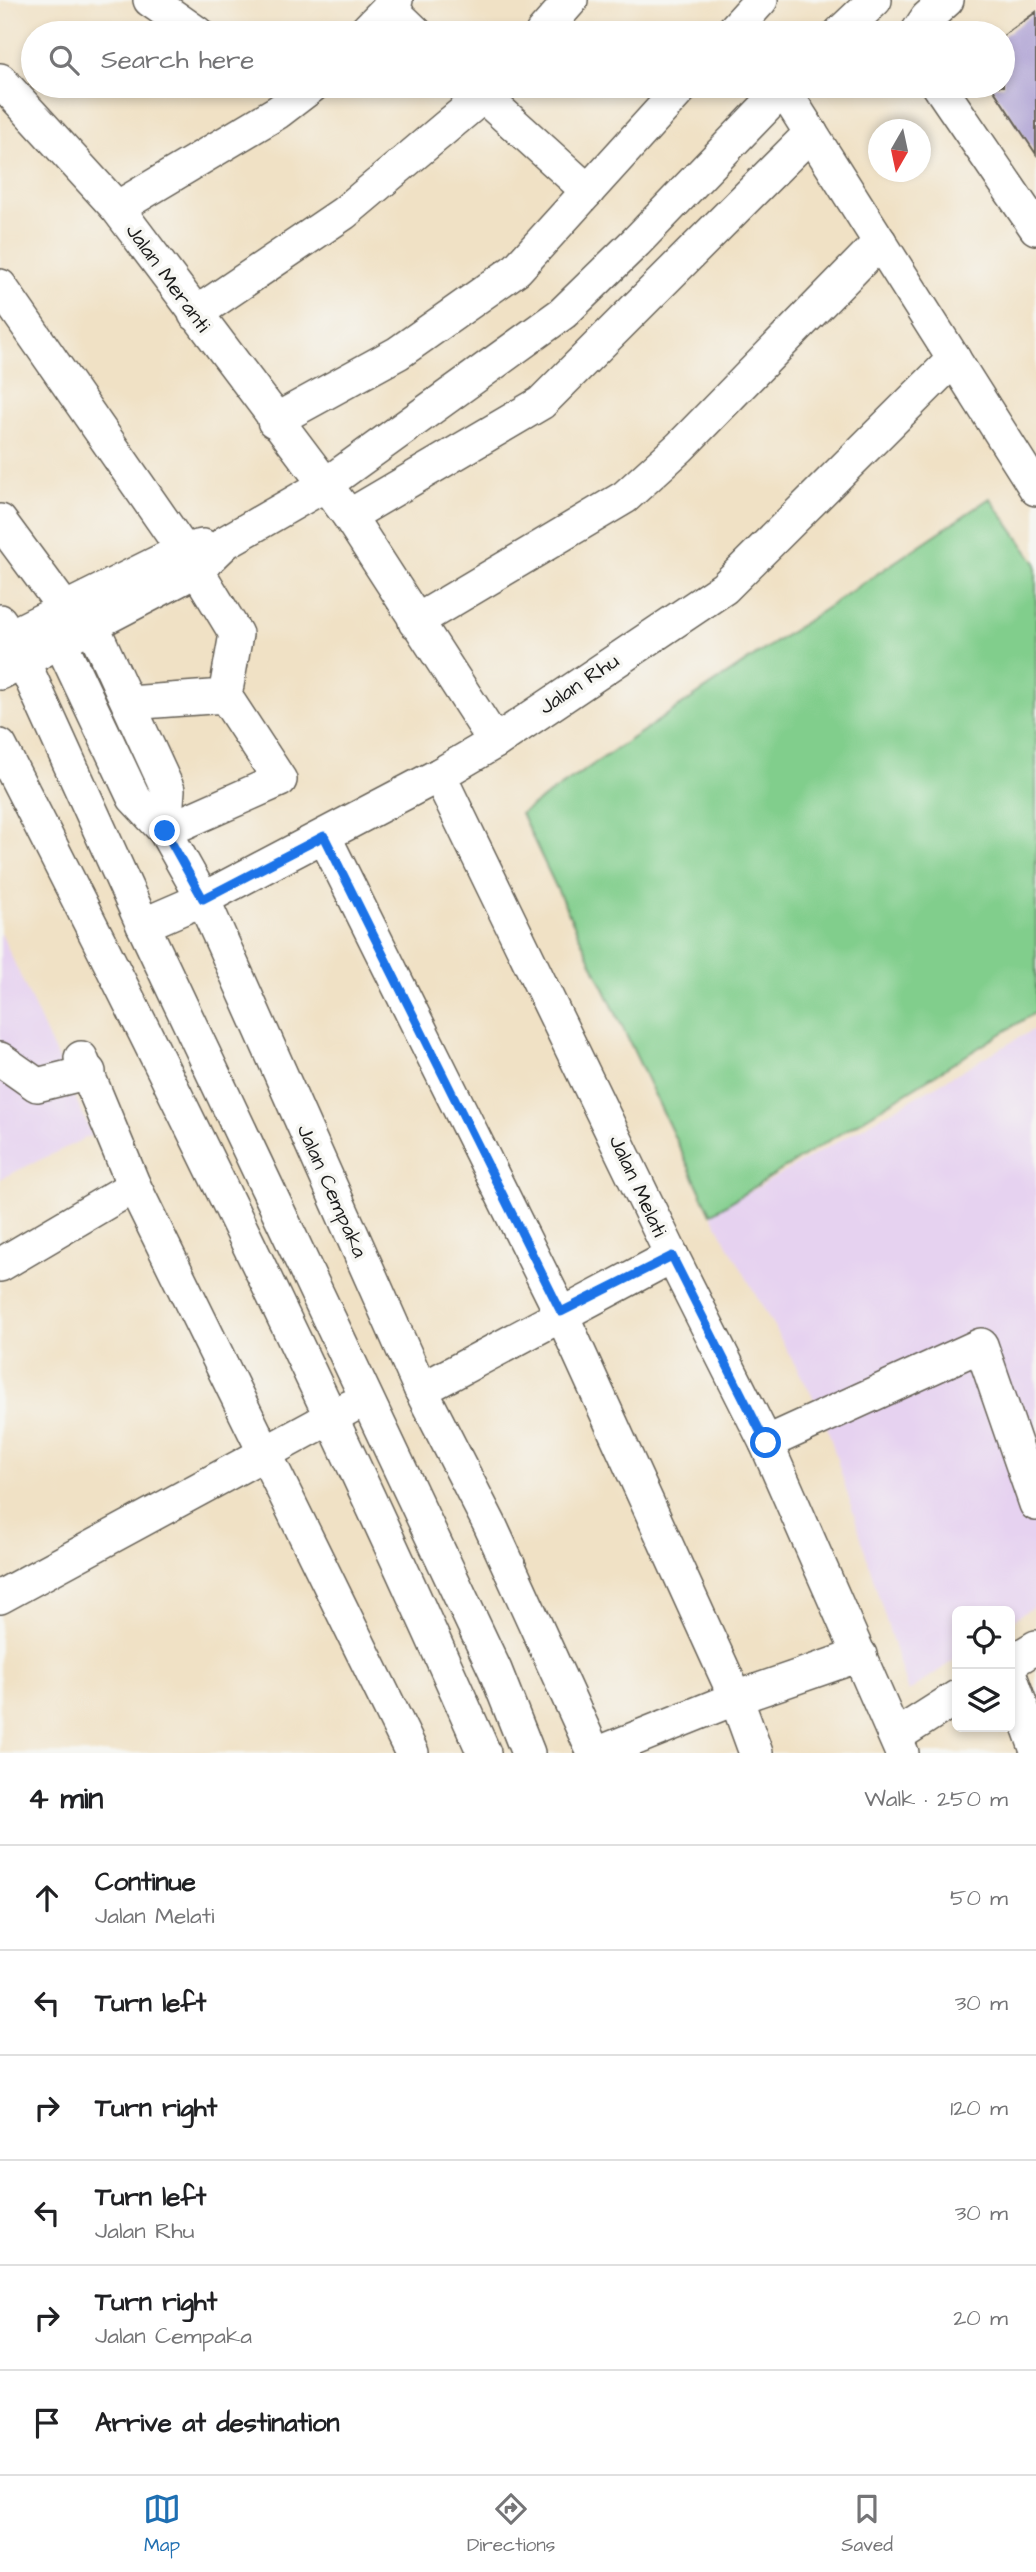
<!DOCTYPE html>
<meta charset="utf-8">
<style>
:root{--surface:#fff;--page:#f2f2f2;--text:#202124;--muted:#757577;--line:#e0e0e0;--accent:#1f6fb2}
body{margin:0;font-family:"Architects Daughter",sans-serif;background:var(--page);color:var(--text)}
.controls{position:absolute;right:21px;bottom:21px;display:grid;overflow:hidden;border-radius:10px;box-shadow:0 4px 10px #0003}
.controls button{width:63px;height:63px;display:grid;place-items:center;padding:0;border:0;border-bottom:2px solid var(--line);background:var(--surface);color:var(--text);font:35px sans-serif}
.compass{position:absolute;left:868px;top:119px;width:63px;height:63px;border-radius:50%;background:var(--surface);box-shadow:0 4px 10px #0003;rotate:189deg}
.stop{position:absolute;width:21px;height:21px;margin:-16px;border:5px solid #1a73e8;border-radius:50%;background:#fff}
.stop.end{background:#1a73e8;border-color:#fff;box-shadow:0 2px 7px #0008}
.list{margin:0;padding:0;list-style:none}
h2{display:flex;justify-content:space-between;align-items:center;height:91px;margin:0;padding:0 28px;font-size:30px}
h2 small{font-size:23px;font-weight:400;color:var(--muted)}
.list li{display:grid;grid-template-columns:46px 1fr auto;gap:21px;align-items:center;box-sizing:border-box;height:105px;padding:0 28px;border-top:2px solid var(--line)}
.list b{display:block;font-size:26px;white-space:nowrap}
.list p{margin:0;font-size:23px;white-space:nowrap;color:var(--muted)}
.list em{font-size:23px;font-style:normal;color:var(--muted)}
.icon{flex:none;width:38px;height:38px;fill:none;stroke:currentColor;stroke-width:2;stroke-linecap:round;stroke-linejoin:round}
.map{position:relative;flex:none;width:1036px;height:1753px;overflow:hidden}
.search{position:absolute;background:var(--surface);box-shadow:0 4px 10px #0003;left:21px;right:21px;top:21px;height:77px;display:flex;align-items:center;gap:18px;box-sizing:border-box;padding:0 24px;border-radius:38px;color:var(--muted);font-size:26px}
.sheet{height:721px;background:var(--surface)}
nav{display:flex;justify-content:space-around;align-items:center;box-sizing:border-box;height:98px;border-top:2px solid var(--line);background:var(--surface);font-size:19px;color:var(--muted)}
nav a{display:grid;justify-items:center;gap:4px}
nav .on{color:var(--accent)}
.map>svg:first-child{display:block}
.built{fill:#e6d2f0}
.green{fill:#81ce8c;stroke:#4e7554;stroke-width:2}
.building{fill:#b3a7d6}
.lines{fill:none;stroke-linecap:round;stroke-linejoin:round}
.minor-casing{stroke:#666157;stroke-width:36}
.minor{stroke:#fff;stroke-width:33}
.route{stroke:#1a73e8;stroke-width:9}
.labels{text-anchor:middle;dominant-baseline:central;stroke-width:7;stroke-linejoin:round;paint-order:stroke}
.street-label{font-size:21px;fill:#1c1c1c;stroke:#f6f6f2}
</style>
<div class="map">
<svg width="1036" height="1753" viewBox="0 0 1036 1753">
<rect width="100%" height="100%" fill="#f6f6f2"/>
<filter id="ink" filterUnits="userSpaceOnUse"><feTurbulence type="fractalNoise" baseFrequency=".0143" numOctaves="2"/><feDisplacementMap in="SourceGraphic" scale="14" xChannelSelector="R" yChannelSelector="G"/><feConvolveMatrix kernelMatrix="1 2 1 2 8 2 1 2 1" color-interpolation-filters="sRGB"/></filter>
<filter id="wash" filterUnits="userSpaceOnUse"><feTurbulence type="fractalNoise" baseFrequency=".00686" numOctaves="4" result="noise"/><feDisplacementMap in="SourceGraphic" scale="28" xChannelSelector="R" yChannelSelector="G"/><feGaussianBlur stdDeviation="1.57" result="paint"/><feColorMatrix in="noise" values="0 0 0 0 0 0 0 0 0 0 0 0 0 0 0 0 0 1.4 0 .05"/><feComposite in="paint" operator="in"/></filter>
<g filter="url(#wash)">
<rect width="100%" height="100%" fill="#f0e1c5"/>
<!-- built -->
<g class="built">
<polygon points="0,931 92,1135 0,1179"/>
<polygon points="1036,1028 1036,1605 1010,1622 1010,1611 957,1611 957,1658 908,1692 824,1417 711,1214"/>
</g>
<!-- green -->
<polygon class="green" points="990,498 1036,563 1036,1012 711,1214 521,813"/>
<g id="blocks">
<!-- building -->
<polygon class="building" points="1036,12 1036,154 991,86 1003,86 1003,36"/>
</g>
</g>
<g filter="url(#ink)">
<use href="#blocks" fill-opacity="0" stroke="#666157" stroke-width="2"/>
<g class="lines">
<!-- minor casing -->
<g class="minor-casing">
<g id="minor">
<polyline points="150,0 197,33"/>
<polyline points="389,7 416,33"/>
<polyline points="364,33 396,0"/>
<polyline points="542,33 571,0"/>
<polyline points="731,33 761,0"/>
<polyline points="840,33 875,0"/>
<polyline points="917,33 927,18 947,0"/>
<polyline points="0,80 117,208 349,516 495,742"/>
<polyline points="472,86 588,191"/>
<polyline points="939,86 1036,228"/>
<polyline points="783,89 1036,489"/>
<polyline points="117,208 278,112 312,86"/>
<polyline points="0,286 197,570 236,634 225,696 280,780 165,831"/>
<polyline points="195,314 344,213 495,86"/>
<polyline points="274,421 398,353 517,269 683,86"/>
<polyline points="349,516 541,403 811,133"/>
<polyline points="0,521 65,609"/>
<polyline points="0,621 23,661 143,925 495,1670 528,1753"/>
<polyline points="415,622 625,497 680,447 880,242"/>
<polyline points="92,625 168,790 165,831 203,899 421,1390 490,1525 594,1753"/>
<polyline points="0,641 183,550 203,546"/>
<polyline points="60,641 134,798 165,831"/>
<polyline points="0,673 197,570 226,542 325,485 563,313 636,242 786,86"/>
<polyline points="129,703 225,696"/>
<path d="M0 746C170 1077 334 1412 484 1753"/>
<polyline points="439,775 672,1256 766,1443 902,1753"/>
<polyline points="324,836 561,1313 736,1698 756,1753"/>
<polyline points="143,925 203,899 439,775 495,742 724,588 954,359"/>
<polyline points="81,1058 134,1186 412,1753"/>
<polyline points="0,1059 37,1085 89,1072"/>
<polyline points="0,1265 134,1186"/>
<polyline points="421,1390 672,1256"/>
<polyline points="766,1443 981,1345 1036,1504"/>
<polyline points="0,1597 350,1407"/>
<polyline points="1010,1663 1036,1647"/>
<polyline points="1010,1675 1036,1748"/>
<polyline points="896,1736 957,1697"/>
<polyline points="599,1753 736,1698 860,1655"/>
</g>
</g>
<!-- minor -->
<use href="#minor" class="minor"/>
</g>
</g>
<g class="lines" filter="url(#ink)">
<!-- route -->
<polyline class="route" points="165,831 203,899 324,836 561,1312 672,1256 766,1443"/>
</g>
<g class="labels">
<!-- street labels -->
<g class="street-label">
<text transform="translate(168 278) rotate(54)">Jalan Meranti</text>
<text transform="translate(579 684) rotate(-34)">Jalan Rhu</text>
<text transform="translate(638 1186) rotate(65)">Jalan Melati</text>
<text transform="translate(332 1191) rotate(66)">Jalan Cempaka</text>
</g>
</g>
</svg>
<div class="controls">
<button><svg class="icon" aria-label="locate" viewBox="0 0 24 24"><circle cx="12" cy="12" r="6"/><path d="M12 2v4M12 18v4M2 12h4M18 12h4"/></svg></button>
<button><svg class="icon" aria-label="layers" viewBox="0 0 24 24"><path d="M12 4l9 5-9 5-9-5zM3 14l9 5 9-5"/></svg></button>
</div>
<svg class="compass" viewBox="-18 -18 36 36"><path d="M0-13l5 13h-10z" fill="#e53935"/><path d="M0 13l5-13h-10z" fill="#757577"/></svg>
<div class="stop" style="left:766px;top:1443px"></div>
<div class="stop end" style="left:165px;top:831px"></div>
<div class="search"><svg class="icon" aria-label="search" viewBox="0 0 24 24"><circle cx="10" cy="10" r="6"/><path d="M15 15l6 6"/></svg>Search here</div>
</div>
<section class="sheet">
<h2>4 min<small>Walk · 250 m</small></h2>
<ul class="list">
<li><svg class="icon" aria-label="ahead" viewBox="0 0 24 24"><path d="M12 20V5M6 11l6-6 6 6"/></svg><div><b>Continue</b><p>Jalan Melati</p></div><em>50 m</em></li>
<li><svg class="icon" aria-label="left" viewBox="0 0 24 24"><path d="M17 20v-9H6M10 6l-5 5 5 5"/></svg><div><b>Turn left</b></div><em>30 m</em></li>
<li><svg class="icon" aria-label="right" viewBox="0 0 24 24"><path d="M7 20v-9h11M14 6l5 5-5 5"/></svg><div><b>Turn right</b></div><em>120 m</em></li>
<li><svg class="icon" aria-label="left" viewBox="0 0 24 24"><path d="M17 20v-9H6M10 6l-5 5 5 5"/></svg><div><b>Turn left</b><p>Jalan Rhu</p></div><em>30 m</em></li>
<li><svg class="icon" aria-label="right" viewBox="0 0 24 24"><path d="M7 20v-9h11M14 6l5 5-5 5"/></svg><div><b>Turn right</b><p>Jalan Cempaka</p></div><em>20 m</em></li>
<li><svg class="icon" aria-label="arrive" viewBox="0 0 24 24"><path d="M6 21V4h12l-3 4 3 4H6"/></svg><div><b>Arrive at destination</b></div></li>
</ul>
</section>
<nav>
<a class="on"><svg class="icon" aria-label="map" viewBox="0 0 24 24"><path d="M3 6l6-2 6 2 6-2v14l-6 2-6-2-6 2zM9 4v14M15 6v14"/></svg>Map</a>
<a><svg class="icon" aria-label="directions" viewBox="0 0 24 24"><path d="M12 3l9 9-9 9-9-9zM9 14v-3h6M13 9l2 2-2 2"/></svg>Directions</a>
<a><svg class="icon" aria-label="saved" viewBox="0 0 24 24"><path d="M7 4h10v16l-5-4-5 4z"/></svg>Saved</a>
</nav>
